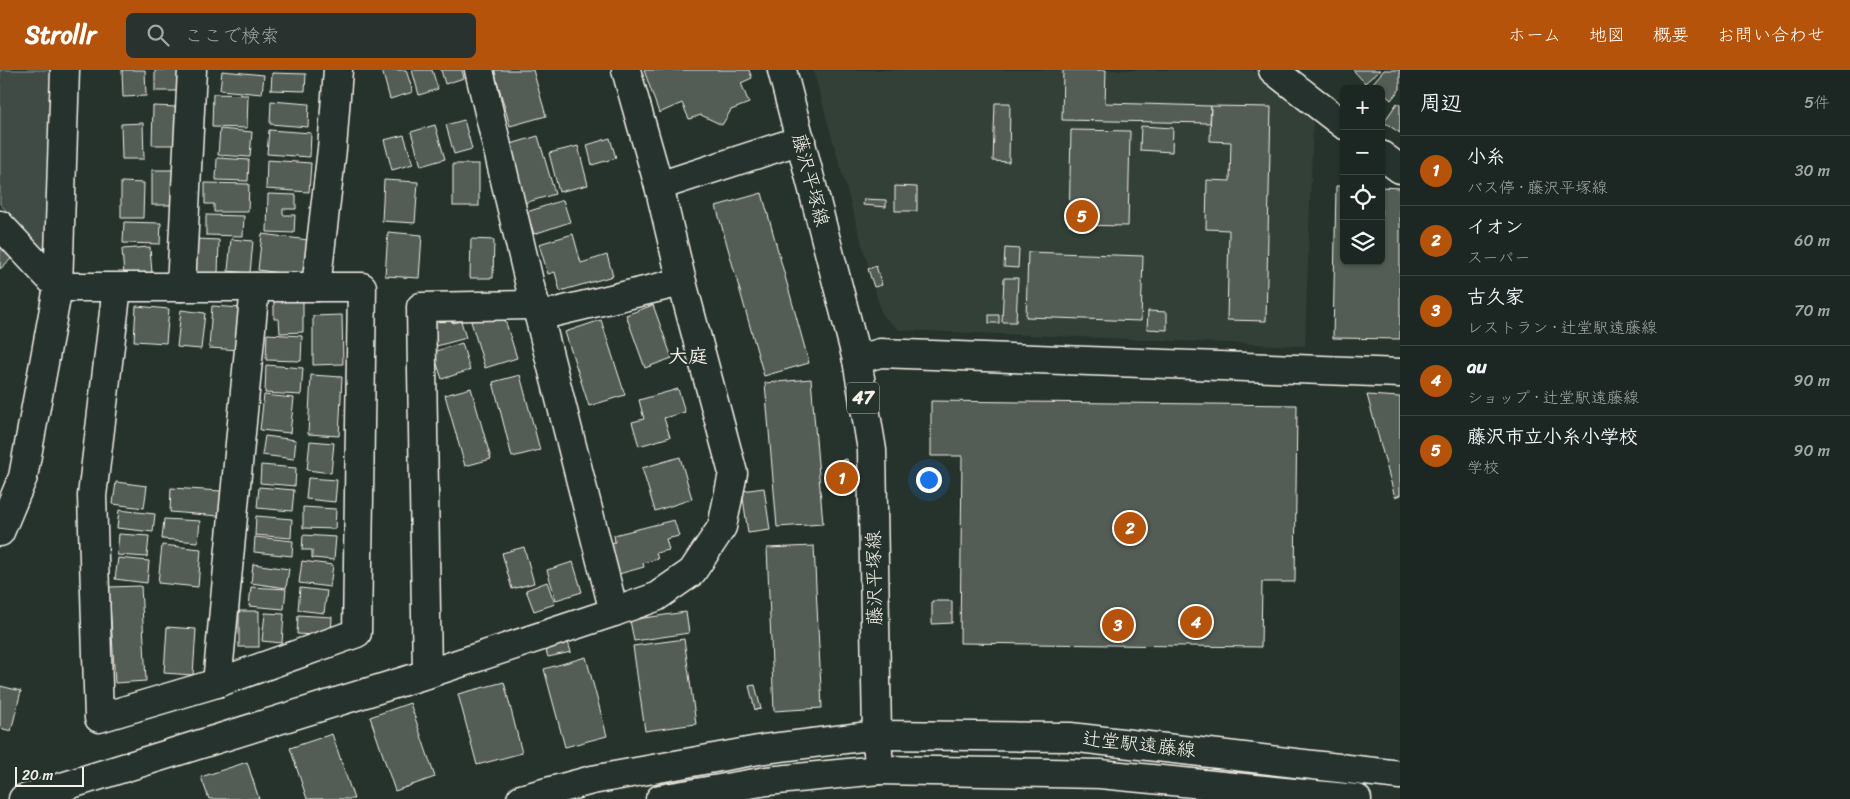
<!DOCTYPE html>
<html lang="ja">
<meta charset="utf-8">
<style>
:root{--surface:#1c2622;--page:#29322f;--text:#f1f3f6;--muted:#a0a5a5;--line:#3a4340;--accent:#b45309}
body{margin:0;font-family:Sriracha,"Klee One",sans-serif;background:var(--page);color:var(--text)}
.controls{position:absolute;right:15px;top:15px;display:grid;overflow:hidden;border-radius:8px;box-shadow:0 1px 4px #0004}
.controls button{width:45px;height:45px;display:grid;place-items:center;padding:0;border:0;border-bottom:1px solid var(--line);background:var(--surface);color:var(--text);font:25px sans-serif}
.scale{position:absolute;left:15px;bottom:12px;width:69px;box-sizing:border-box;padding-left:5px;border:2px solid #f4f1e8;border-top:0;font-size:14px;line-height:18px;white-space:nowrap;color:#f4f1e8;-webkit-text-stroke:4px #26332d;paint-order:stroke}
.you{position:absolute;left:928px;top:409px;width:18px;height:18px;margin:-12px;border:4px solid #fff;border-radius:50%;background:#1a73e8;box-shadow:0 0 0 8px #1a73e833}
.badge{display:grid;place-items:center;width:32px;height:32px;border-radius:50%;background:var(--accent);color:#fff;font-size:16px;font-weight:700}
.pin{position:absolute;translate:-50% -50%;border:2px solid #fff;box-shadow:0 1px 5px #0006}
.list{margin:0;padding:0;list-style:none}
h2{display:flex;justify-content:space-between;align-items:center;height:65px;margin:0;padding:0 20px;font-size:21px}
h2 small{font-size:16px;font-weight:400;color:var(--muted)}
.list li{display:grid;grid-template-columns:32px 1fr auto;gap:15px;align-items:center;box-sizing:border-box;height:70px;padding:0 20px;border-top:1px solid var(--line)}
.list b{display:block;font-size:19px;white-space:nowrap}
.list p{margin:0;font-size:16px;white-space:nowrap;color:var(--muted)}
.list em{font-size:16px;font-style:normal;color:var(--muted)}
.icon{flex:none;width:28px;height:28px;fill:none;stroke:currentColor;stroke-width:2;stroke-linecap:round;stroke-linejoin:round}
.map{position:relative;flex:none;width:1400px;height:729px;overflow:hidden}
header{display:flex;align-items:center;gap:30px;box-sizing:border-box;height:70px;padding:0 25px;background:var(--accent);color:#fff}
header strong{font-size:24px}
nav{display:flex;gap:28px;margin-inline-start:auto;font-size:18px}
.search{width:350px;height:45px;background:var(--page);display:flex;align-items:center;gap:12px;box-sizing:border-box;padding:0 18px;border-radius:8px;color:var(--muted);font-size:19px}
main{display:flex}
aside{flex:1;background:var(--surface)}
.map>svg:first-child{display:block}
.built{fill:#333f39}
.green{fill:#414b45;stroke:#9a9e96}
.building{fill:#525c55;stroke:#f4f1e8}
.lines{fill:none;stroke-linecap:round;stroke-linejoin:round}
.street-casing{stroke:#f4f1e8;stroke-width:31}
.secondary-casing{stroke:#f4f1e8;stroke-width:31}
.primary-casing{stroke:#f4f1e8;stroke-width:31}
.street{stroke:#26332d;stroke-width:28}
.secondary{stroke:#26332d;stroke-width:28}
.primary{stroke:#26332d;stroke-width:28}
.labels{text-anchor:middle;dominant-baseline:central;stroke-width:4;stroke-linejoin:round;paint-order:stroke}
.shield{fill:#26332d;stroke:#b6b8b0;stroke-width:1}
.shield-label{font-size:18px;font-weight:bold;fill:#f4f1e8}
.street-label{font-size:19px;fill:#f4f1e8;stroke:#26332d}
.neighbourhood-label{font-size:20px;font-weight:bold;fill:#f4f1e8;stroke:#26332d}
</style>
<header>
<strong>Strollr</strong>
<div class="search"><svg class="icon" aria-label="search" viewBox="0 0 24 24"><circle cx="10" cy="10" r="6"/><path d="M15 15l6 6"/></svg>ここで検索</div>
<nav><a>ホーム</a><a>地図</a><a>概要</a><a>お問い合わせ</a></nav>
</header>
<main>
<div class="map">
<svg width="1400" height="729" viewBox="0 0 1400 729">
<rect width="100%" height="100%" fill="#26332d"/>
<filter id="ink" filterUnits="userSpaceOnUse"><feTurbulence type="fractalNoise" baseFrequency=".02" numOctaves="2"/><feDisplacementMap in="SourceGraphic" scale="10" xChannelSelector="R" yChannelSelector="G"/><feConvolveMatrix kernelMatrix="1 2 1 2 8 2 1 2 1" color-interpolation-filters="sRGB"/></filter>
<g filter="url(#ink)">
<!-- built -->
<polygon class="built" points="813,0 1253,0 1313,48 1305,276 899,260 882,245"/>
<!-- green -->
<polygon class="green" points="0,0 51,0 51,176 42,179 0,134"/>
<!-- building -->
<g class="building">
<polygon points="122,0 145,0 146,26 123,27"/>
<rect x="155" y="0" width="25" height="21"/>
<polygon points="382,0 406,0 413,22 390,29"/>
<polygon points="412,0 432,0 438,19 419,25"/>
<polygon points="441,0 462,0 464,8 445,14"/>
<polygon points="494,0 533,0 546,46 510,56"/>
<polygon points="644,0 749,0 752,8 741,13 749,33 731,40 722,55 701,45 689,49 682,33 659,43"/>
<polygon points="1063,0 1106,0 1105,33 1211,36 1210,53 1062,50"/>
<polygon points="1353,0 1380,0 1365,13"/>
<polygon points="1384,0 1400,0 1400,19 1391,30 1381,21 1381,19 1378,19 1372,14"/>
<polygon points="222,1 264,5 262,24 220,20"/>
<polygon points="272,3 306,4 305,21 271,20"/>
<polygon points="213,24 248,25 247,58 212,57"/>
<polygon points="271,31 309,34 308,57 270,54"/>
<polygon points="995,33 1010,33 1009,92 993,91"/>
<polygon points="1397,33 1400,35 1400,63 1384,52"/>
<polygon points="153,36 177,37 176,75 152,75"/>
<polygon points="1211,36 1271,37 1266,251 1227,250 1229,160 1206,159 1207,110 1230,111 1231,72 1210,71"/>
<polygon points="464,50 472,79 454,84 446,55"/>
<polygon points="143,53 144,89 122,89 121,54"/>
<polygon points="435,55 445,89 421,96 411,62"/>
<polygon points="1141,56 1173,58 1172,82 1140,80"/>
<polygon points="220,59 252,62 250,87 218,85"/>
<polygon points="269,60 311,63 310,87 267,84"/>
<polygon points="1071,60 1130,61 1128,156 1069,155"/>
<polygon points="404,65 413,94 392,100 384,70"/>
<polygon points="538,66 555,124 521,134 504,76"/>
<polygon points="610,68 616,88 592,95 587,75"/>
<polygon points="578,76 588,115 559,122 549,83"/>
<polygon points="217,88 249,90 248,111 216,110"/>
<polygon points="267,90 311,93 309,122 266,119"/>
<rect x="453" y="94" width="26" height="42"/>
<rect x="152" y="100" width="22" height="35"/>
<polygon points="384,110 418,112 415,153 382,151"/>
<polygon points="121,112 144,113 143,148 121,148"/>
<polygon points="205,113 249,114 248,142 214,142 214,134 205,134"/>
<polygon points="895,116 917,117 917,141 895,141"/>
<polygon points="1336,116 1344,116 1344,191 1381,191 1381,117 1400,118 1400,269 1333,268"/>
<polygon points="762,123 809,293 764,306 716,136"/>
<polygon points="268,124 296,125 296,139 283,139 283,145 295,145 294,163 267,162"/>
<polygon points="864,129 886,130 886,137 863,135"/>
<polygon points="563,130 570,152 534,164 527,142"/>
<polygon points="206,145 244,146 243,166 206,165"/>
<polygon points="124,152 161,153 160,174 123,173"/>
<polygon points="388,162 422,165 419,208 385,206"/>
<polygon points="262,164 308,170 303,206 258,200"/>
<polygon points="573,164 581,193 607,185 613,206 560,221 555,202 548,204 539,174"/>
<polygon points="196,169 219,170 218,205 194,204"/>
<polygon points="231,169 253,171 250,203 228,201"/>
<polygon points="471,169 494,170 493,208 470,208"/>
<polygon points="0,172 13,187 0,199"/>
<polygon points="150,177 152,203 124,205 122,179"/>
<polygon points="1005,178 1019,179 1018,198 1004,197"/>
<polygon points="1028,182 1143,186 1141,251 1026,247"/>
<polygon points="876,196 882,215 874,217 868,199"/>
<polygon points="1004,208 1018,208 1016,252 1002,252"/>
<polygon points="303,227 303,262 280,263 279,249 274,249 274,228"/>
<polygon points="653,235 672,288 645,298 626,245"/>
<polygon points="136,236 169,239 166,273 134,271"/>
<polygon points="212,236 242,238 240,280 209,278"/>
<polygon points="501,237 517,288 485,298 470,248"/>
<polygon points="181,240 205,243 201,279 177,277"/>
<polygon points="1148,241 1167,242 1167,260 1147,259"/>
<polygon points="450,243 453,253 461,251 466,268 433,277 428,260 436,257 434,247"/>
<polygon points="342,245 343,294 313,295 313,246"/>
<rect x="989" y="245" width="10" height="8"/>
<polygon points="601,250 625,325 589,336 565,262"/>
<polygon points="267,264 302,266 301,291 266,290"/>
<polygon points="462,273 470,300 442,309 433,282"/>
<polygon points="266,295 303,298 301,325 265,323"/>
<polygon points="311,305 342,307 339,366 308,364"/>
<polygon points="520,305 540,380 512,387 493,312"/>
<polygon points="811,309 823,454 777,457 765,313"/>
<polygon points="471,318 491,389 465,396 445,325"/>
<polygon points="678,319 685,342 664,348 670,367 639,376 632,352 644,349 639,330"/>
<polygon points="264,325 294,328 290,363 260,360"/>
<polygon points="1367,325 1400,327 1400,425 1395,427"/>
<polygon points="931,331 1297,335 1295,512 1262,512 1261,577 960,573 962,386 931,386"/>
<polygon points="265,366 296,370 294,389 262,385"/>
<polygon points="310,371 334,373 331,403 307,400"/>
<polygon points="680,387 692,429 655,441 642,398"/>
<polygon points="847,389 849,406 843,407 842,390"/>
<polygon points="261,395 296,398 295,416 260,413"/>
<polygon points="308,408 337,410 335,432 306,429"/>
<polygon points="116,412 147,416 144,438 113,434"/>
<polygon points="259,417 294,420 292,441 257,438"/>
<polygon points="171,418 221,421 219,446 170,442"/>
<polygon points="764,418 770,460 748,463 742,421"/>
<polygon points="303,437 336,439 335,459 303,458"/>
<polygon points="119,440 155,444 153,462 117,458"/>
<polygon points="256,446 292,449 291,468 255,465"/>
<polygon points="164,449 200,451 198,472 162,469"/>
<polygon points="674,450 679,466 666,469 669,480 656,483 658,489 643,493 644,497 615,505 607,474 615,472 614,465"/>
<polygon points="119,464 149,466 147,487 117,485"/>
<polygon points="303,465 336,467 334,490 312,488 312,480 302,480"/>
<polygon points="255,467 293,471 292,486 254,482"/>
<polygon points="162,475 201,479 198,517 158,513"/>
<polygon points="814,476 822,638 774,641 767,478"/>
<polygon points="524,477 534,513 512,519 502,483"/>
<polygon points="118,488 149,491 147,513 115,509"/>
<polygon points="302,491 333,495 330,517 299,513"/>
<polygon points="573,492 582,522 556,530 547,500"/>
<polygon points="253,494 289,499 286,518 251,513"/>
<polygon points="547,512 555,534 534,541 526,520"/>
<polygon points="141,516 146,611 115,613 109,517"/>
<polygon points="251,517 286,519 284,539 249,536"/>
<polygon points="300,518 327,521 324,543 298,540"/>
<polygon points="932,531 952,531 952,553 932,554"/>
<rect x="239" y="541" width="20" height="36"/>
<polygon points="686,542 689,563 634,571 630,550"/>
<polygon points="265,543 284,544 282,573 262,571"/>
<polygon points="298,545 332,547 331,566 297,564"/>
<polygon points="167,557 196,559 193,605 164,603"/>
<polygon points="684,569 696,654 645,661 633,576"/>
<polygon points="568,572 571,582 548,587 545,577"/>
<polygon points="586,587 607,666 565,677 544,599"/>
<polygon points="504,612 522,683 477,695 458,624"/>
<polygon points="755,615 761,639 755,640 749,616"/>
<polygon points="0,616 21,621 11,661 0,658"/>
<polygon points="410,633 435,707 395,721 370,647"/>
<polygon points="332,664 354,729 307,729 290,678"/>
<polygon points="247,692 259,729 209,729 201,707"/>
</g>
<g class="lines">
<!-- street casing -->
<g class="street-casing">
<g id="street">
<polyline points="479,0 531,220 539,246 614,542"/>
<polyline points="0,155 58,217 362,217 357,563 217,613 99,648 92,426 117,217"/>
<polyline points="181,217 192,0"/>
<polyline points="316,217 332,79 338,0"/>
<polyline points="539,246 682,212"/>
<polyline points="857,290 880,283 1400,303"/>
<polyline points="0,462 23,407 58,217 65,0"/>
<polyline points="427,604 421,237 535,235"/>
<polyline points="217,613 255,217"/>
</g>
</g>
<!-- secondary casing -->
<g class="secondary-casing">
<g id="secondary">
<polyline points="1273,0 1344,55"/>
<polyline points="1381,85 1400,99"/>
<polyline points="659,116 801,70"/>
<polyline points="877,665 1070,667 1400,705"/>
<polyline points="879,700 1100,704 1357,729"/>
<polyline points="23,729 427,604 614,542 656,527 692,502 722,457 733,403 682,212 659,116 626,0"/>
</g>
</g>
<!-- primary casing -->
<g class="primary-casing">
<g id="primary">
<polyline points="521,729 592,710 764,679 877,665"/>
<polyline points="660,729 767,711 879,700 877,665 872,380 857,290 782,0"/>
</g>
</g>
<!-- street -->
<use href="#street" class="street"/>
<!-- secondary -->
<use href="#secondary" class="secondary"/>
<!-- primary -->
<use href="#primary" class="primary"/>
</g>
</g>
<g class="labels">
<!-- shield labels -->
<rect class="shield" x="847" y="312.5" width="32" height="31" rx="4"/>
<g class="shield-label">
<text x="863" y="328">47</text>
</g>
<!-- street labels -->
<g class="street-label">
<text transform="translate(811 110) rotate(75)">藤沢平塚線</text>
<text transform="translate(874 508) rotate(-91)">藤沢平塚線</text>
<text transform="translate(1139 674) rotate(6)">辻堂駅遠藤線</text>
</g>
<!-- neighbourhood labels -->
<g class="neighbourhood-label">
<text x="688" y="286">大庭</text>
</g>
</g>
</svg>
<div class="controls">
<button>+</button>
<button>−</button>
<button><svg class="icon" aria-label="locate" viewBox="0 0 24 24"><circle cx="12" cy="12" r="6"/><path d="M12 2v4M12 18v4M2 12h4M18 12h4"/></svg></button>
<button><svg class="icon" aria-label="layers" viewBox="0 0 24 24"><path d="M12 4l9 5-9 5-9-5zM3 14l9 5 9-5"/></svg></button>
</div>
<div class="scale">20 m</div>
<div class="you"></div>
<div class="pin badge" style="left:842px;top:408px">1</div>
<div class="pin badge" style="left:1130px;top:458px">2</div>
<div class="pin badge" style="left:1118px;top:555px">3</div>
<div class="pin badge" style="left:1196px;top:552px">4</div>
<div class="pin badge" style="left:1082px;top:146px">5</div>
</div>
<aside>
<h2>周辺<small>5件</small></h2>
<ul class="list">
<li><span class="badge">1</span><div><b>小糸</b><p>バス停 · 藤沢平塚線</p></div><em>30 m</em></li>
<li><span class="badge">2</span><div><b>イオン</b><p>スーパー</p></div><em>60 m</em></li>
<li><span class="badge">3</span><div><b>古久家</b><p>レストラン · 辻堂駅遠藤線</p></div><em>70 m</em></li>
<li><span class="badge">4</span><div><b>au</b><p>ショップ · 辻堂駅遠藤線</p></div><em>90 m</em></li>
<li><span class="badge">5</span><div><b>藤沢市立小糸小学校</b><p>学校</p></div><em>90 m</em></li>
</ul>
</aside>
</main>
